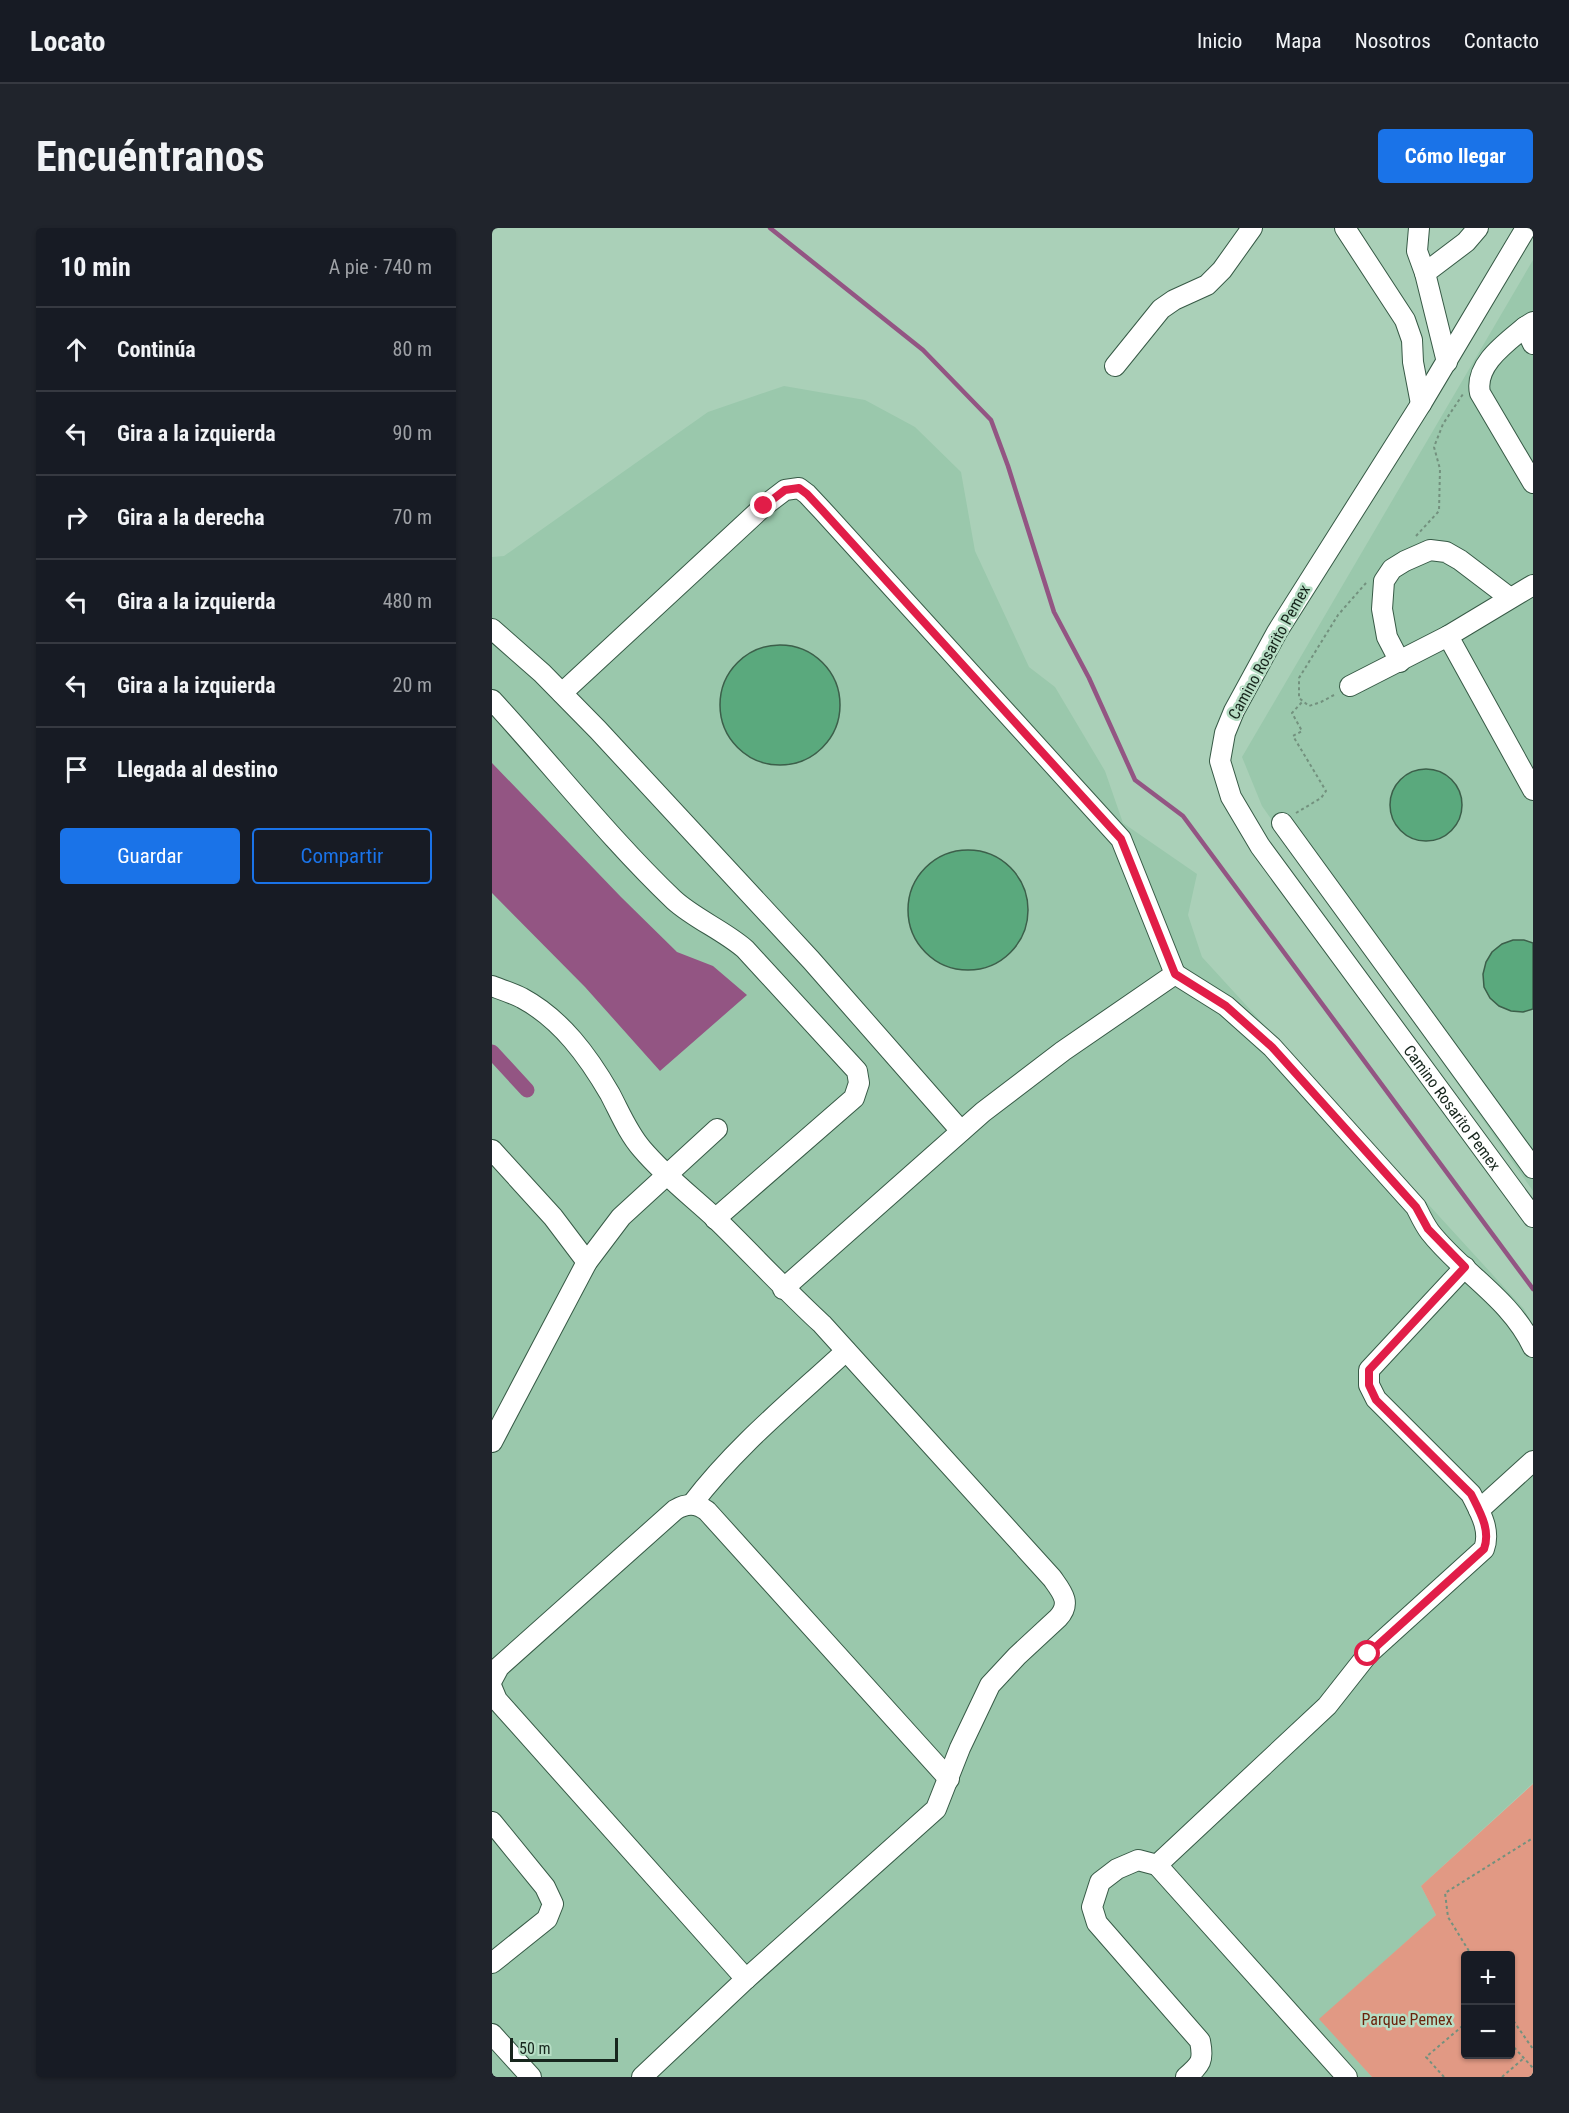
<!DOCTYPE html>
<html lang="es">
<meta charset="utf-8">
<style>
:root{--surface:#171b24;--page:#20242c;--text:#f1f3f6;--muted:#9ea1a6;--line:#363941;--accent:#1a73e8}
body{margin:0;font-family:"Roboto Condensed",sans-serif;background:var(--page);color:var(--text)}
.controls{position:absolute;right:18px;bottom:18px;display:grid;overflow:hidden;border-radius:6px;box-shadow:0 2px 4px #0004}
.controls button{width:54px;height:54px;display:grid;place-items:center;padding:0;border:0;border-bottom:2px solid var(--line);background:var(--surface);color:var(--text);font:30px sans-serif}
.scale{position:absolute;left:18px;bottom:15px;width:108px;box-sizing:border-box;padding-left:6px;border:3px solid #17261d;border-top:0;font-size:16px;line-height:21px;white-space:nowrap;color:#17261d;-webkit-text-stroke:4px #b7dec5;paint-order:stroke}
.stop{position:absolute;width:18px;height:18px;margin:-14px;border:4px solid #e11d48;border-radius:50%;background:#fff}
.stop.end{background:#e11d48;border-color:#fff;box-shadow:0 2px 6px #0008}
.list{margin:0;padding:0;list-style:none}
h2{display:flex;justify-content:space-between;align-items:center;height:78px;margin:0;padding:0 24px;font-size:26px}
h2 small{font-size:20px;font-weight:400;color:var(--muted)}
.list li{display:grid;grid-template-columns:39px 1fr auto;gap:18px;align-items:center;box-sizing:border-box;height:84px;padding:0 24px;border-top:2px solid var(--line)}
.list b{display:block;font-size:22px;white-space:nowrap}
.list em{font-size:20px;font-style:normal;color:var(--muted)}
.actions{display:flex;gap:12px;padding:18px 24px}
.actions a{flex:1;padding:14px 0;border:2px solid var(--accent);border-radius:6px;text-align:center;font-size:21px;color:var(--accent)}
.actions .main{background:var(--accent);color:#fff}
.icon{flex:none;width:33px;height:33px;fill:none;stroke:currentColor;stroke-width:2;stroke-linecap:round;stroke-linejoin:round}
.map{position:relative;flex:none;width:1041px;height:1849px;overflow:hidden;border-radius:6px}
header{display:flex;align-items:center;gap:36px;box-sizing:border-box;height:84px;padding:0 30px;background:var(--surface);border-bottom:2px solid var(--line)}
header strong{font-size:28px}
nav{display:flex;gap:33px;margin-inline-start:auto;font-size:21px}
.intro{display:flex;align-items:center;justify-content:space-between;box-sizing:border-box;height:144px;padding:0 36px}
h1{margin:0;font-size:42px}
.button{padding:15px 27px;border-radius:6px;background:var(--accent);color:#fff;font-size:21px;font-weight:700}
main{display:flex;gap:36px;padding:0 36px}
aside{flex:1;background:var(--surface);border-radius:6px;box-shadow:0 2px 4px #0004}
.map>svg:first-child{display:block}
.built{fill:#9ac8ac}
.green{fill:#e19984;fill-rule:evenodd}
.water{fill:#935583}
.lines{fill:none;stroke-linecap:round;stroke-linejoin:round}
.stream{stroke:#935583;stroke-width:4.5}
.canal{stroke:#935583;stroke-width:15}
.building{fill:#5aa97d;stroke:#3c5f4a;stroke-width:1.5}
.minor-casing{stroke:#375a46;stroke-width:22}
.path{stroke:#73917e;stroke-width:2;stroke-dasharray:3 3;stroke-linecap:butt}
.minor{stroke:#fff;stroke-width:20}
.route{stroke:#e11d48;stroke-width:8}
.labels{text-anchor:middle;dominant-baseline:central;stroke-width:5;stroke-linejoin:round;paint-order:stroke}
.street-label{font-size:16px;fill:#17261d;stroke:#b7dec5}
.park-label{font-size:16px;fill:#6a230c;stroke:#b7dec5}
</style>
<header>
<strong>Locato</strong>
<nav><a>Inicio</a><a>Mapa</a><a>Nosotros</a><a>Contacto</a></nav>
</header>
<div class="intro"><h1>Encuéntranos</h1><a class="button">Cómo llegar</a></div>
<main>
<aside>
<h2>10 min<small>A pie · 740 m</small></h2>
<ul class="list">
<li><svg class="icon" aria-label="ahead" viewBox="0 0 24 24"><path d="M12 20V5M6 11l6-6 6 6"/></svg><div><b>Continúa</b></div><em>80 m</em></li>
<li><svg class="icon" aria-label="left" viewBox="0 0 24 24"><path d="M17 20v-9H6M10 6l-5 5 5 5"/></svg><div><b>Gira a la izquierda</b></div><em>90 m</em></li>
<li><svg class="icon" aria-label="right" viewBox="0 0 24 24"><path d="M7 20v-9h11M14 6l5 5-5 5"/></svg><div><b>Gira a la derecha</b></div><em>70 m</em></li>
<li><svg class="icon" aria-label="left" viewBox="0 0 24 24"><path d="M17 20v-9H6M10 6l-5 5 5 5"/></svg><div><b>Gira a la izquierda</b></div><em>480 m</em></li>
<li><svg class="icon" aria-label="left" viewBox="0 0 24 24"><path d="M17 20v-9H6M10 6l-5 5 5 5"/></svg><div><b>Gira a la izquierda</b></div><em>20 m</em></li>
<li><svg class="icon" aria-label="arrive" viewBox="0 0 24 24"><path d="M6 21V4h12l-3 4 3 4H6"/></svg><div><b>Llegada al destino</b></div></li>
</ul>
<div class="actions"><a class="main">Guardar</a><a>Compartir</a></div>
</aside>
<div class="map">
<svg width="1041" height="1849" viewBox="0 0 1041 1849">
<rect width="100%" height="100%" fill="#aad0b8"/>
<!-- built -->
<g class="built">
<polygon points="1041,32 1041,963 770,578 750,529"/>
<polygon points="292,158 373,172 423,199 469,244 483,323 537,439 563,459 613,543 631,595 705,646 696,687 710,729 1032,1081 1041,1098 1041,1555 929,1658 944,1687 828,1791 880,1849 0,1849 0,329 12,328 216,184"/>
</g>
<!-- green -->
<path class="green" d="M1041 1556V1849H880L827 1791 944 1687 929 1658ZM974 1728H1018V1826H974Z"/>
<!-- water -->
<polygon class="water" points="0,535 129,669 185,724 221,738 255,767 168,843 93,759 0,665"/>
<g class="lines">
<!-- stream -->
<polyline class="stream" points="278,0 431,122 499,192 516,238 562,384 597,450 643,552 691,588 1041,1061"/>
<!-- canal -->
<polyline class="canal" points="0,824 35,862"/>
</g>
<!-- building -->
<g class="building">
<circle cx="288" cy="477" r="60"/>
<circle cx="934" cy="577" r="36"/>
<circle cx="476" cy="682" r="60"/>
<polygon points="1021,712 1032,712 1041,715 1041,781 1031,784 1019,783 1007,778 998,770 992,759 991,746 994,734 1000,724 1010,716"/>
</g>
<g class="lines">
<!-- minor casing -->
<g class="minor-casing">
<g id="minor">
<polyline points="853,0 913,92 920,112 921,134 929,176"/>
<polyline points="927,0 925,23 933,45"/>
<path id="s1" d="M1034 0 929 176 785 404 742 483 733 505 728 533 739 569 768 618 1041 989"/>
<polyline points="1041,94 1033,99 1041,116"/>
<path d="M1033 99C1014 115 982 137 988 165L1041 255"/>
<polyline points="955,134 933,45 974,14 986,0"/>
<polyline points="623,138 669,81 682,72 715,57 730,42 760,0"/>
<polyline points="1041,357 956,408 1041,562"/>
<polyline points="0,401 50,445 106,502 319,732 469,903"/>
<polyline points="908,434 895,409 890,381 892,353 900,341 913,333 938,322 954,324 968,332 1018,370"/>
<polyline points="858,458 956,408"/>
<polyline points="70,465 272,278 293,262 307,260 315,266 330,282 629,611 683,746 571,823 491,884 291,1061"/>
<path d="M0 472C61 538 117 610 182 672 203 691 231 702 253 721L365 843 367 855 362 870 223 991"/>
<polyline points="790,595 1041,940"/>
<path d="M683 746 734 778 780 819 924 979C928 987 932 996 938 1004 970 1045 1018 1070 1041 1119"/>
<path d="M0 758C10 762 20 765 30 770 69 791 96 828 118 866 128 885 136 905 150 921 172 947 198 967 223 990 259 1025 293 1062 330 1096L560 1350C570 1364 580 1375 566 1390L525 1428 498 1457 468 1520 444 1581 254 1751 150 1849"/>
<polyline points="0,922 61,989 95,1034"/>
<polyline points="0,1214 95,1034 129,989 225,901"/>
<path d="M200 1276C244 1218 301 1172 354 1123"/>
<polyline points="987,1282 1041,1233"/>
<path d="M0 1452 7 1439 183 1282C195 1275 204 1275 215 1283L457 1551"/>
<polyline points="0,1460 5,1472 254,1751"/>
<polyline points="0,1594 53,1659 61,1676 55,1691 0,1735"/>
<path d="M665 1637 646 1632 625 1641 608 1654 600 1679 605 1695 708 1813C712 1833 709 1836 694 1849"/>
<polyline points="0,1806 39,1849"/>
<path d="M855 1849 665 1637 835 1478 876 1426 992 1321C999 1302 988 1284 979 1266L884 1171 877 1157V1142L973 1039"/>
</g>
</g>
<!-- path -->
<g class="path">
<polyline points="924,308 947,283 948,241 942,219 951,196 971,166"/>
<polyline points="842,467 829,474 817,478 807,470 807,450 846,387 874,355"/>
<polyline points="804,585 829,570 834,563 801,508 810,503 800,485 811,473"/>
<polyline points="980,1728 956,1689 953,1665 1041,1610"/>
<polyline points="1018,1788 1041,1821"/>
<polyline points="1018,1815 1041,1840"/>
<polyline points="952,1849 934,1829 974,1795"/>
<polyline points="1010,1849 1032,1830"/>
</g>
<!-- minor -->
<use href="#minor" class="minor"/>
</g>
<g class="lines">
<!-- route -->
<path class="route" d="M272 278 293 262 307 260 315 266 330 282 629 611 683 746 734 778 780 819 924 979 936 1001 973 1039 877 1142V1157L884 1172 979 1266C988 1284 999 1302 992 1321L876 1426"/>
</g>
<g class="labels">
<!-- street labels -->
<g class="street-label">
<text transform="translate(777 424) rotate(-61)">Camino Rosarito Pemex</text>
<text stroke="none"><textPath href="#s1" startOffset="1036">Camino Rosarito Pemex</textPath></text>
</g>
<!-- park labels -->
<g class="park-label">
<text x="915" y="1791">Parque Pemex</text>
</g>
</g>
</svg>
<div class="controls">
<button>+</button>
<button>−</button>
</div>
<div class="scale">50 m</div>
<div class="stop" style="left:876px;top:1426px"></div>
<div class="stop end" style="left:272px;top:278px"></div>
</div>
</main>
